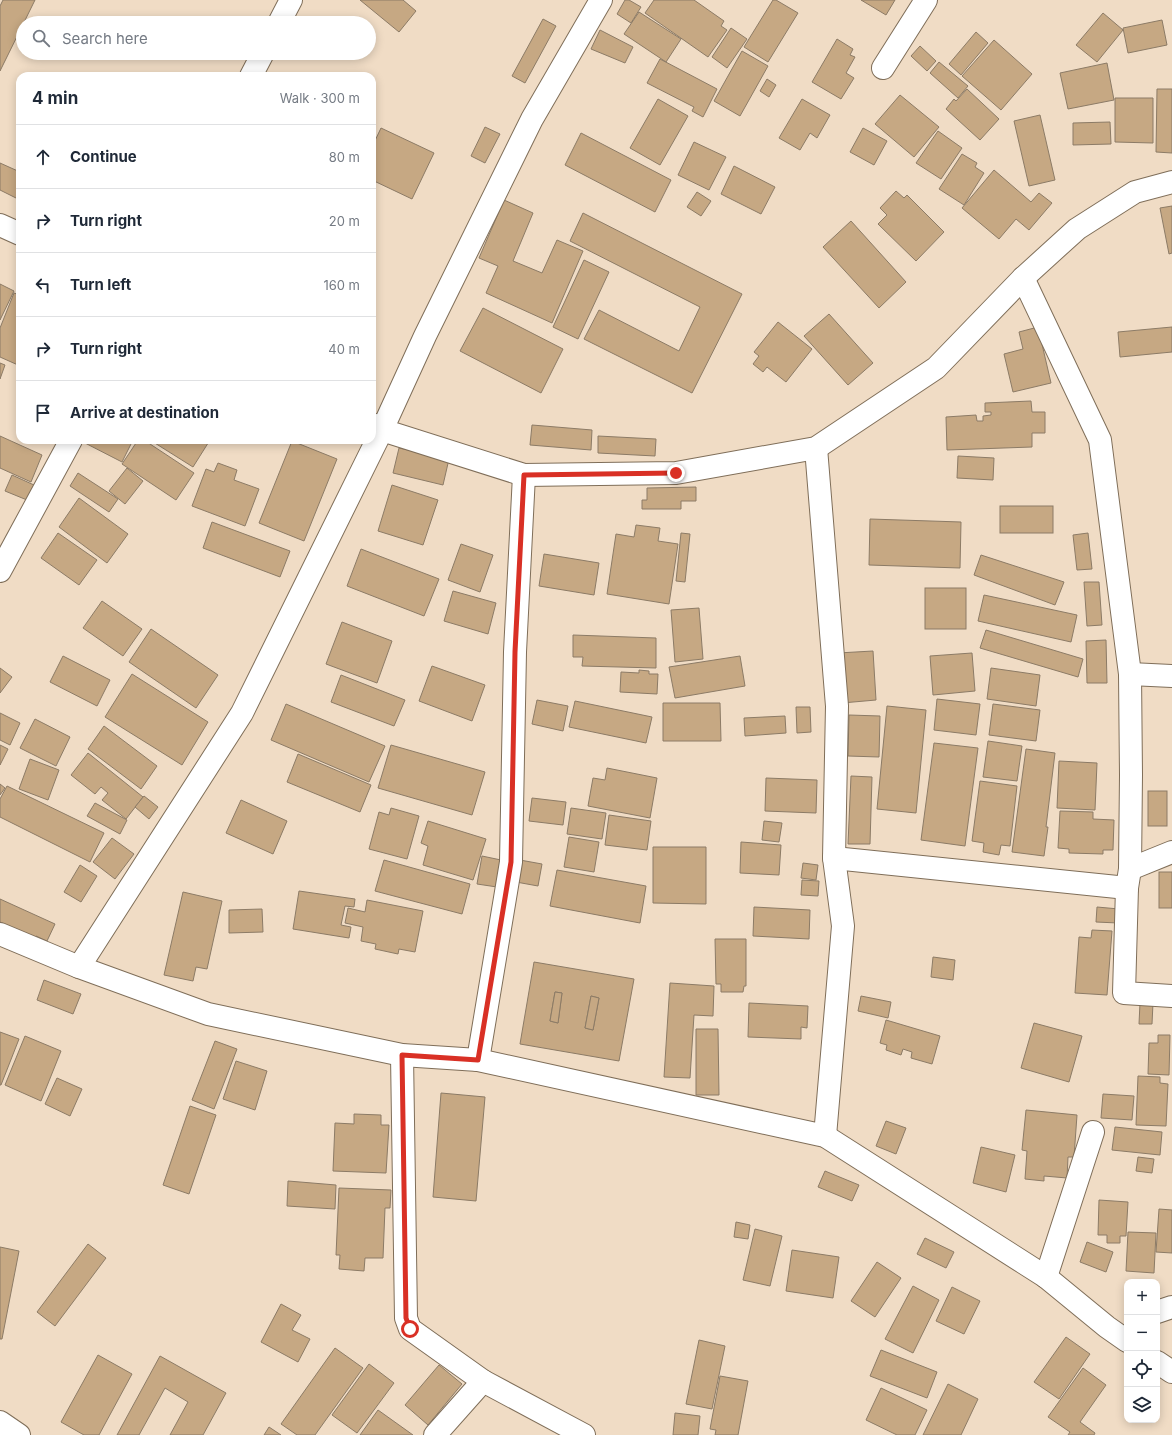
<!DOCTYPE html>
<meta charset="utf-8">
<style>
:root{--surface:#fff;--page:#f2f2f3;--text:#1f2937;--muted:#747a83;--line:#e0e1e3}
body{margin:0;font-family:Inter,sans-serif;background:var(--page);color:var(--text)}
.controls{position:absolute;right:12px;bottom:12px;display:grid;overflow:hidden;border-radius:8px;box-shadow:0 2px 10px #0003}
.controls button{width:36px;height:36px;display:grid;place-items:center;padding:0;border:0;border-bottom:1px solid var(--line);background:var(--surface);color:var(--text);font:20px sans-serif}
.stop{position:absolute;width:12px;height:12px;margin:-9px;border:3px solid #d93025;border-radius:50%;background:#fff}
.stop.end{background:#d93025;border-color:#fff;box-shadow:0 1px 4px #0008}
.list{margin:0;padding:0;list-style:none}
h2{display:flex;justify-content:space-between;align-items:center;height:52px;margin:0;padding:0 16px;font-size:17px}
h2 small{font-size:13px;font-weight:400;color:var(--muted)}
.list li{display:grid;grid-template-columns:26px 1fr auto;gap:12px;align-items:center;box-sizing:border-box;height:64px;padding:0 16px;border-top:1px solid var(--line)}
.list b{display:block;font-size:15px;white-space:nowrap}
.list em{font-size:13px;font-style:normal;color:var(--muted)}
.icon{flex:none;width:22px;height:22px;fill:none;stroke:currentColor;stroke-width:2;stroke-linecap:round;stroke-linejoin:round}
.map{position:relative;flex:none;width:1172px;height:1435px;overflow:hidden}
.search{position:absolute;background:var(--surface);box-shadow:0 2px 10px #0003;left:16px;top:16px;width:360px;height:44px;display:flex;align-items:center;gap:10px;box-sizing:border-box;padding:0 14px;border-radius:22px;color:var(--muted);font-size:15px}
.panel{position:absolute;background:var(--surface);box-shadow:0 2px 10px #0003;left:16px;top:72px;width:360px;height:372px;border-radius:12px}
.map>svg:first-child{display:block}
.building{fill:#c6a883;stroke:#8c7b66;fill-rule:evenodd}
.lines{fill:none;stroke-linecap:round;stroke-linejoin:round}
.street-casing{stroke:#7f6e59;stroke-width:24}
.street{stroke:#fff;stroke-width:22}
.route{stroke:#d93025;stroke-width:5}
</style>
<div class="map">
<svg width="1172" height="1435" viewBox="0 0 1172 1435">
<rect width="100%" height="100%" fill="#f0dcc5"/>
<!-- building -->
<g class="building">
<polygon points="3,0 35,0 0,71 0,6"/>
<polygon points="360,0 403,0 416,11 399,32"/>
<polygon points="625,0 629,0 641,7 631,23 617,14"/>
<polygon points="654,0 694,0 724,21 721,26 727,30 708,57 645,13"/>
<polygon points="773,0 776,0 798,13 768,62 744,47"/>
<polygon points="861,0 895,0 886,15"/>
<polygon points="639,12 681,39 666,62 624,34"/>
<polygon points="1103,13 1123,30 1097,62 1076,45"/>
<polygon points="543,19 556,26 525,83 512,76"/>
<polygon points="1162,20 1167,45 1128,53 1123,28"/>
<polygon points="731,28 747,39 727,68 712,57"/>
<polygon points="600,30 633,47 625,63 591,49"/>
<polygon points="976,32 988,43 961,75 949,64"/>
<polygon points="837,39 853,49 850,55 855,57 846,73 854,78 841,99 812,82"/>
<polygon points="994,40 1032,74 1001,110 962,76"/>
<polygon points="920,46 936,61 927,71 911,56"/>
<polygon points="742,51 768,66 740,116 714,101"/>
<polygon points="660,59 717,89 703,117 692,111 694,107 647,83"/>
<polygon points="939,62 968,86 958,98 930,73"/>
<polygon points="1107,63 1114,100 1068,109 1060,73"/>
<polygon points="767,79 776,85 769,97 760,91"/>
<polygon points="967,89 999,119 980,140 946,109 954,99 956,101"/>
<polygon points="1157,89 1172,89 1172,153 1156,152"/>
<polygon points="900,95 939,127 914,157 875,124"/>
<polygon points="1115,98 1153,98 1153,143 1115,142"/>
<polygon points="658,99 688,116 660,165 630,148"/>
<polygon points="802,99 830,115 817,138 810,133 800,150 779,138"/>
<polygon points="1040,115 1055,180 1029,186 1014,121"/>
<polygon points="1110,122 1111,144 1073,145 1073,123"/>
<polygon points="485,127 500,134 485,163 471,156"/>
<polygon points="381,128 434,153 412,199 372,180 372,147"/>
<polygon points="863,128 887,141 874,165 850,152"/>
<polygon points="938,131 962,148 941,179 916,163"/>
<polygon points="581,133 671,180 655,212 565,165"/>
<polygon points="694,142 726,157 709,190 678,175"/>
<polygon points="962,154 977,163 975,167 984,173 964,205 939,189"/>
<polygon points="0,163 20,172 20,200 0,190"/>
<polygon points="734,166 775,187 761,214 721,194"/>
<polygon points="994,170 1031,202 1039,193 1052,203 1029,230 1016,219 999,239 962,208"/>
<polygon points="896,191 904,198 907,195 944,232 916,261 878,224 887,215 880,208"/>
<polygon points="697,192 711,201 701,216 687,207"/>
<polygon points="504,200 533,213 513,261 542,273 557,240 583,251 552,323 486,293 498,266 479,258"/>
<polygon points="1172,206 1172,253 1169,254 1160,208"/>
<polygon points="583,213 742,294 692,393 584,339 599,310 679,351 700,307 570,241"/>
<polygon points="851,221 906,282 879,308 823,247"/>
<polygon points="584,260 609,272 578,339 553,327"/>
<polygon points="0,284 14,291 0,320"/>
<polygon points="14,293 20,295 20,360 18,365 0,357 0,328"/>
<polygon points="483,308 563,349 541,393 460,351"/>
<polygon points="829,314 873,363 848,385 804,336"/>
<polygon points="778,322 812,349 786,382 767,367 763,372 753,364 759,356 754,352"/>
<polygon points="1038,327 1051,383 1013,392 1004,354 1023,349 1019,332"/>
<polygon points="1172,327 1172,352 1120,357 1118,332"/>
<polygon points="0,363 5,365 0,379"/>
<polygon points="1031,401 1032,412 1045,412 1045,433 1032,433 1032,447 947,450 946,417 976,415 977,421 983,421 983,416 991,415 991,412 985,412 985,403"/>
<polygon points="532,425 592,430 591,450 530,445"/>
<polygon points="0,436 42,455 31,482 0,468"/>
<polygon points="598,436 656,439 655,456 598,453"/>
<polygon points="87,440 133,440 122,462 85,443"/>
<polygon points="138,440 144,440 194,473 176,500 122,464"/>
<polygon points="150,440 210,440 193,467"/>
<polygon points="292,441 337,459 304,541 259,523"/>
<polygon points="399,448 449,459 443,485 393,473"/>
<polygon points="958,456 994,458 993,480 957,478"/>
<polygon points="218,463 237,470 234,480 259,489 245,526 192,506 206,469 214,472"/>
<polygon points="127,468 143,481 125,504 109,491"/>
<polygon points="78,473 118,499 109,512 70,486"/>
<polygon points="12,475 34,485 27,500 5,491"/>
<polygon points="392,485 438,500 423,545 378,531"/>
<polygon points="696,487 696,501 681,501 681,509 642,509 642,500 647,500 647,488"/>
<polygon points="79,498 128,534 107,563 59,527"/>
<rect x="1000" y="506" width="53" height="27"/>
<polygon points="870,519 961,522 960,568 869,565"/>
<polygon points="212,522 290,551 280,577 203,548"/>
<polygon points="636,525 660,528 658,541 678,544 669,604 607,594 616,534 634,537"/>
<polygon points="58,533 97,560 79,585 41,558"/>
<polygon points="681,533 690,534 685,582 676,581"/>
<polygon points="1088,533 1092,569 1077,570 1073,535"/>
<polygon points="461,544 493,555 480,592 448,580"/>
<polygon points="361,549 439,579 424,616 347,586"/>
<polygon points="544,554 599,563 594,595 539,586"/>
<polygon points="981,555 1064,582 1055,605 974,575"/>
<polygon points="1084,582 1099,582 1102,625 1087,626"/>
<rect x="925" y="588" width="41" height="41"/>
<polygon points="453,591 496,603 488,634 444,621"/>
<polygon points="984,595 1077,615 1071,642 978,621"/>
<polygon points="102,601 142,629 123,656 83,628"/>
<polygon points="699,608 703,659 675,662 671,610"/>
<polygon points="342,622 392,641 377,683 326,664"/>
<polygon points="151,629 218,675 196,708 129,662"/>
<polygon points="986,630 1083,659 1078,677 980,648"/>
<polygon points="573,635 656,638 656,668 582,666 583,657 573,657"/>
<polygon points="1106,640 1107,683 1087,683 1086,641"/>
<polygon points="873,651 876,700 842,703 838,653"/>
<polygon points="972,653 975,691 933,695 930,656"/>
<polygon points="63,656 110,680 97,706 50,682"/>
<polygon points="740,656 745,686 675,698 669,667"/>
<polygon points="432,666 485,685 472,721 419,701"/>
<polygon points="0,668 12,677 0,693"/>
<polygon points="991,668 1040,675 1036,706 987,699"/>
<polygon points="639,670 649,671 649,674 658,674 657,694 620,692 621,672 639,673"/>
<polygon points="132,674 208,722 182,765 105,717"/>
<polygon points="341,675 405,700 394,726 331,702"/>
<polygon points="937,699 980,704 976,735 934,730"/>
<polygon points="537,700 568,706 563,731 532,724"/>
<polygon points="575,701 652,717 646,743 569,727"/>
<polygon points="663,703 720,703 721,741 663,741"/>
<polygon points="286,704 385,746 369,782 271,740"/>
<polygon points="993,704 1040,710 1036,741 989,735"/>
<polygon points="887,706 926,710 916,813 877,809"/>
<polygon points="796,707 810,707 811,732 797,733"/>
<polygon points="0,713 20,723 10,745 0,740"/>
<polygon points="849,715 880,716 879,757 848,756"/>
<polygon points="785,716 786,733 745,736 744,718"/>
<polygon points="35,719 70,737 56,766 20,748"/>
<polygon points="104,726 157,766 141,789 88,749"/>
<polygon points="988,741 1022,746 1017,781 983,777"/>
<polygon points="934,743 978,748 965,846 921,840"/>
<polygon points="0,745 8,749 0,765"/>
<polygon points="391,745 485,772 472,815 378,788"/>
<polygon points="1026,749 1055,753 1046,827 1048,827 1044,856 1012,852"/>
<polygon points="88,753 143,797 126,819 102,800 108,793 101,787 95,794 71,775"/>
<polygon points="298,754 371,785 360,812 287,782"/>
<polygon points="30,759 59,770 48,800 19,789"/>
<polygon points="1059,761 1097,763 1095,810 1057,808"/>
<polygon points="607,768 657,778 650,818 588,806 593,778 605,780"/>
<polygon points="851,776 872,777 870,844 848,844"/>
<polygon points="766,778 817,780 816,813 765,811"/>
<polygon points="980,781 1017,786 1010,846 1001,845 999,855 983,852 984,843 972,841"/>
<polygon points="0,784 5,788 0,795"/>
<polygon points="7,786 104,833 90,862 0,817 0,799"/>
<rect x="1148" y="791" width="19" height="35"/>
<polygon points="144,796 158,807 149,819 135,807"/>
<polygon points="532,798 566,802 563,825 529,821"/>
<polygon points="241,800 287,821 273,854 226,833"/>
<polygon points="95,803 127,820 120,834 87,816"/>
<polygon points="391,808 419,816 407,859 369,849 379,812 389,815"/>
<polygon points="571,808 606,813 602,839 567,834"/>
<polygon points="1060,811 1093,812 1093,819 1114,820 1113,850 1103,850 1103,854 1069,853 1069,849 1058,848"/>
<polygon points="609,815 651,821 647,850 605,845"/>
<polygon points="428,821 486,839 473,880 423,865 428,846 421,843"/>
<polygon points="764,821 782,823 779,842 762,840"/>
<polygon points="569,837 599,842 594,872 564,867"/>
<polygon points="112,838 134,854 115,879 93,862"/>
<polygon points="741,842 781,845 779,875 740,873"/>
<polygon points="653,847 706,847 706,904 653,903"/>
<polygon points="482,856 501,860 497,887 477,884"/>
<polygon points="384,860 470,884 462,914 375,891"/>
<polygon points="520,860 542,864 538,886 516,882"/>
<polygon points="803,863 818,865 816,880 801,878"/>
<polygon points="80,865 97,876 81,902 64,892"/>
<polygon points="557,870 646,886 640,923 550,906"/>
<rect x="1159" y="872" width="13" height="36"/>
<polygon points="802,880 819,881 818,896 801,895"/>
<polygon points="299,891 355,899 354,907 345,906 341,925 351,927 349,938 293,929"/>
<polygon points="183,892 222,901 207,969 196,967 193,981 164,975"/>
<polygon points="0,899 55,924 47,941 36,936 36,939 0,922"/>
<polygon points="367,900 423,911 415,952 399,949 398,954 375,949 376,944 361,941 363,927 345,923 348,908 365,912"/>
<polygon points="754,907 810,910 809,939 753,936"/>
<polygon points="1097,907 1119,909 1118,923 1096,922"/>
<polygon points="262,909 263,932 229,933 229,910"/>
<polygon points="1092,930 1112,931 1107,995 1075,993 1079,937 1091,938"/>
<polygon points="715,939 746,939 746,986 744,986 743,992 721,992 721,984 716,984"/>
<polygon points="933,957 955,960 953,980 931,977"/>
<path d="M534 962 634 979 619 1061 520 1044ZM555 992 562 993 558 1023 550 1021ZM591 996 599 998 593 1030 585 1028Z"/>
<polygon points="44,980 81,994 73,1014 37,1000"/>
<polygon points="670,983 714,986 713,1016 694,1015 690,1078 664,1077"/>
<polygon points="555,992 562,993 558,1023 550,1021"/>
<polygon points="591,996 599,998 593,1030 585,1028"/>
<polygon points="861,996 891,1002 888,1018 858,1011"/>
<polygon points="749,1003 808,1006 807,1028 801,1027 801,1039 748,1037"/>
<polygon points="1140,1003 1153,1003 1152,1024 1139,1024"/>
<polygon points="886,1020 940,1036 932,1064 911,1058 912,1052 903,1049 901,1055 886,1050 887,1045 880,1043"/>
<polygon points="1034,1023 1082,1036 1069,1082 1021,1068"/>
<polygon points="696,1029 718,1029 719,1095 696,1095"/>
<polygon points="0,1032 19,1039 1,1085 0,1085"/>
<polygon points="1158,1035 1170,1035 1169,1075 1148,1074 1149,1043 1158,1043"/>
<polygon points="25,1036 61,1051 41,1101 5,1085"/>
<polygon points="215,1041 237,1049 214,1109 192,1100"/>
<polygon points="236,1061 267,1071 255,1110 223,1099"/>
<polygon points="1138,1076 1160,1077 1160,1083 1168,1084 1166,1126 1136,1125"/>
<polygon points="57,1078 82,1089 70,1116 45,1104"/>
<polygon points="441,1093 485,1097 476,1201 433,1197"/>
<polygon points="1103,1094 1134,1096 1132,1120 1101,1118"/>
<polygon points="190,1106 216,1115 189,1194 163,1185"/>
<polygon points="1026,1110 1077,1115 1074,1157 1068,1157 1067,1178 1044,1176 1044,1181 1025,1179 1027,1151 1022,1150"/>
<polygon points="354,1114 381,1115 381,1125 389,1125 386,1173 333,1171 335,1123 354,1124"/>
<polygon points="886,1121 906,1128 896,1154 876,1146"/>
<polygon points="1115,1127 1162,1132 1160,1155 1112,1150"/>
<polygon points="981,1147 1015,1155 1006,1192 973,1183"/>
<polygon points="1138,1157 1154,1159 1152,1173 1136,1171"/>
<polygon points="825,1171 859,1185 852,1201 818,1187"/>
<polygon points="288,1181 336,1185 335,1209 287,1206"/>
<polygon points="339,1188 391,1190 390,1208 385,1208 383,1258 365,1258 364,1271 339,1269 340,1255 336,1255"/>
<polygon points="1099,1200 1128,1202 1126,1236 1120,1236 1120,1243 1107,1243 1107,1235 1098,1235"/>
<polygon points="1159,1209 1172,1210 1172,1253 1156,1252"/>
<polygon points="736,1222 750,1225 748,1239 734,1237"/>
<polygon points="755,1229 782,1236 770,1286 743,1280"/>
<polygon points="1128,1232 1156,1233 1154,1273 1126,1271"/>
<polygon points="925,1238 954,1252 946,1268 917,1254"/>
<polygon points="1087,1242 1113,1252 1106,1272 1080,1262"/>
<polygon points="88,1244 106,1258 55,1326 37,1312"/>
<polygon points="0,1247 19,1251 2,1339 0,1339"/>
<polygon points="792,1250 839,1257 833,1298 786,1291"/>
<polygon points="877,1262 901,1278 875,1317 851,1301"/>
<polygon points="913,1286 939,1300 913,1353 885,1339"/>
<polygon points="952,1287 980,1301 964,1334 936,1321"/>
<polygon points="281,1304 301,1315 292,1330 310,1339 298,1362 261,1342"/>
<polygon points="1066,1337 1090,1354 1059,1399 1034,1382"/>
<polygon points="699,1340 725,1346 712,1409 686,1404"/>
<polygon points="335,1348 363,1368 315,1435 297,1435 281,1424"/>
<polygon points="881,1350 937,1372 927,1398 870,1376"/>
<polygon points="98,1355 132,1374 99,1435 84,1435 61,1422"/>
<polygon points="160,1356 226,1393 203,1435 170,1435 188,1402 165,1388 139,1435 117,1435"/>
<polygon points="369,1364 394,1383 357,1433 332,1415"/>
<polygon points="439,1365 462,1384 428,1425 405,1405"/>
<polygon points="1083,1368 1106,1385 1080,1422 1095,1433 1094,1435 1068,1435 1070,1432 1048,1417"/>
<polygon points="720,1376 748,1381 738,1435 715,1435 716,1430 710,1429"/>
<polygon points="948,1384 978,1399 961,1435 923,1435"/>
<polygon points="881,1388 927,1410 915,1435 897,1435 866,1420"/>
<polygon points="378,1410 413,1435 360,1435"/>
<polygon points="675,1413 700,1416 698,1435 673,1435"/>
<polygon points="269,1427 281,1435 264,1435"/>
</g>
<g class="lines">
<!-- street casing -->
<g class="street-casing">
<g id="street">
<polyline points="279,23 291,0"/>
<polyline points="883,68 926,0"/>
<polyline points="251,76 263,53"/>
<polyline points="0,225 20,234"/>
<polyline points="1023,278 1100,440 1130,674 1131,775 1130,869 1127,888 1124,993 1172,996"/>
<polyline points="372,424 382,430 524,475 676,473 816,448 936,368 1023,278 1077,229 1135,192 1172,182"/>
<polyline points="816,448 837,706 834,858 843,926 825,1136"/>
<polyline points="0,571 71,440"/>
<polyline points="1130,674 1172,676"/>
<polyline points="834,858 1127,888"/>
<polyline points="1130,869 1172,852"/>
<polyline points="0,934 79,967 208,1014 402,1055 478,1060 825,1136 1046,1277 1107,1327 1127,1341"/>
<polyline points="79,967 242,713 382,430 425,336 532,119 601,0"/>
<polyline points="402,1055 406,1318 410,1329 483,1381 435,1435"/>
<polyline points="478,1060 511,862 515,652 524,475"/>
<polyline points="1046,1277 1093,1132"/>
<polyline points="1157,1312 1172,1307"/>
<polyline points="1157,1362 1172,1372"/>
<polyline points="483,1381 584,1435"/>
<polyline points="0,1422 19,1435"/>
</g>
</g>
<!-- street -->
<use href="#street" class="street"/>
</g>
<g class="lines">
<!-- route -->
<polyline class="route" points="410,1329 406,1318 402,1055 478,1060 511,862 515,652 524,475 676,473"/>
</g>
</svg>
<div class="controls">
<button>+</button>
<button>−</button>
<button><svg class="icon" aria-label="locate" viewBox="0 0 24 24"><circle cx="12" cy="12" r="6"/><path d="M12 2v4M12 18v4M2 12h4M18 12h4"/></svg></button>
<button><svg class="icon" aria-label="layers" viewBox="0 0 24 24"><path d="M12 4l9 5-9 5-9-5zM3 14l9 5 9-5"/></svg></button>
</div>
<div class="stop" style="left:410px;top:1329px"></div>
<div class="stop end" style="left:676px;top:473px"></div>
<div class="search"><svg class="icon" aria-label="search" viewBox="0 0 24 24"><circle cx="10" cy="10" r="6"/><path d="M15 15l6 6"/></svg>Search here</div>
<section class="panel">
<h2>4 min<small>Walk · 300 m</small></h2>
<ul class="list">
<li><svg class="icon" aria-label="ahead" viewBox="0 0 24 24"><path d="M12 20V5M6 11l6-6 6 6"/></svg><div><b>Continue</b></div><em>80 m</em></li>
<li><svg class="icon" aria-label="right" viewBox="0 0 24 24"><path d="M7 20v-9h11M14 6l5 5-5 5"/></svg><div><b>Turn right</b></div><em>20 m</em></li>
<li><svg class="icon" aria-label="left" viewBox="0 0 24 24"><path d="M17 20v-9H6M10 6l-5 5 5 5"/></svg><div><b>Turn left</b></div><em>160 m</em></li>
<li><svg class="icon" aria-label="right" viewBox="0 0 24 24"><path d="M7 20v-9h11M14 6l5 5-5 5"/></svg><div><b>Turn right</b></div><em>40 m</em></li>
<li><svg class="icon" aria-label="arrive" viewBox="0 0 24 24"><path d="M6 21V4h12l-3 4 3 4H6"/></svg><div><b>Arrive at destination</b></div></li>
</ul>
</section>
</div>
